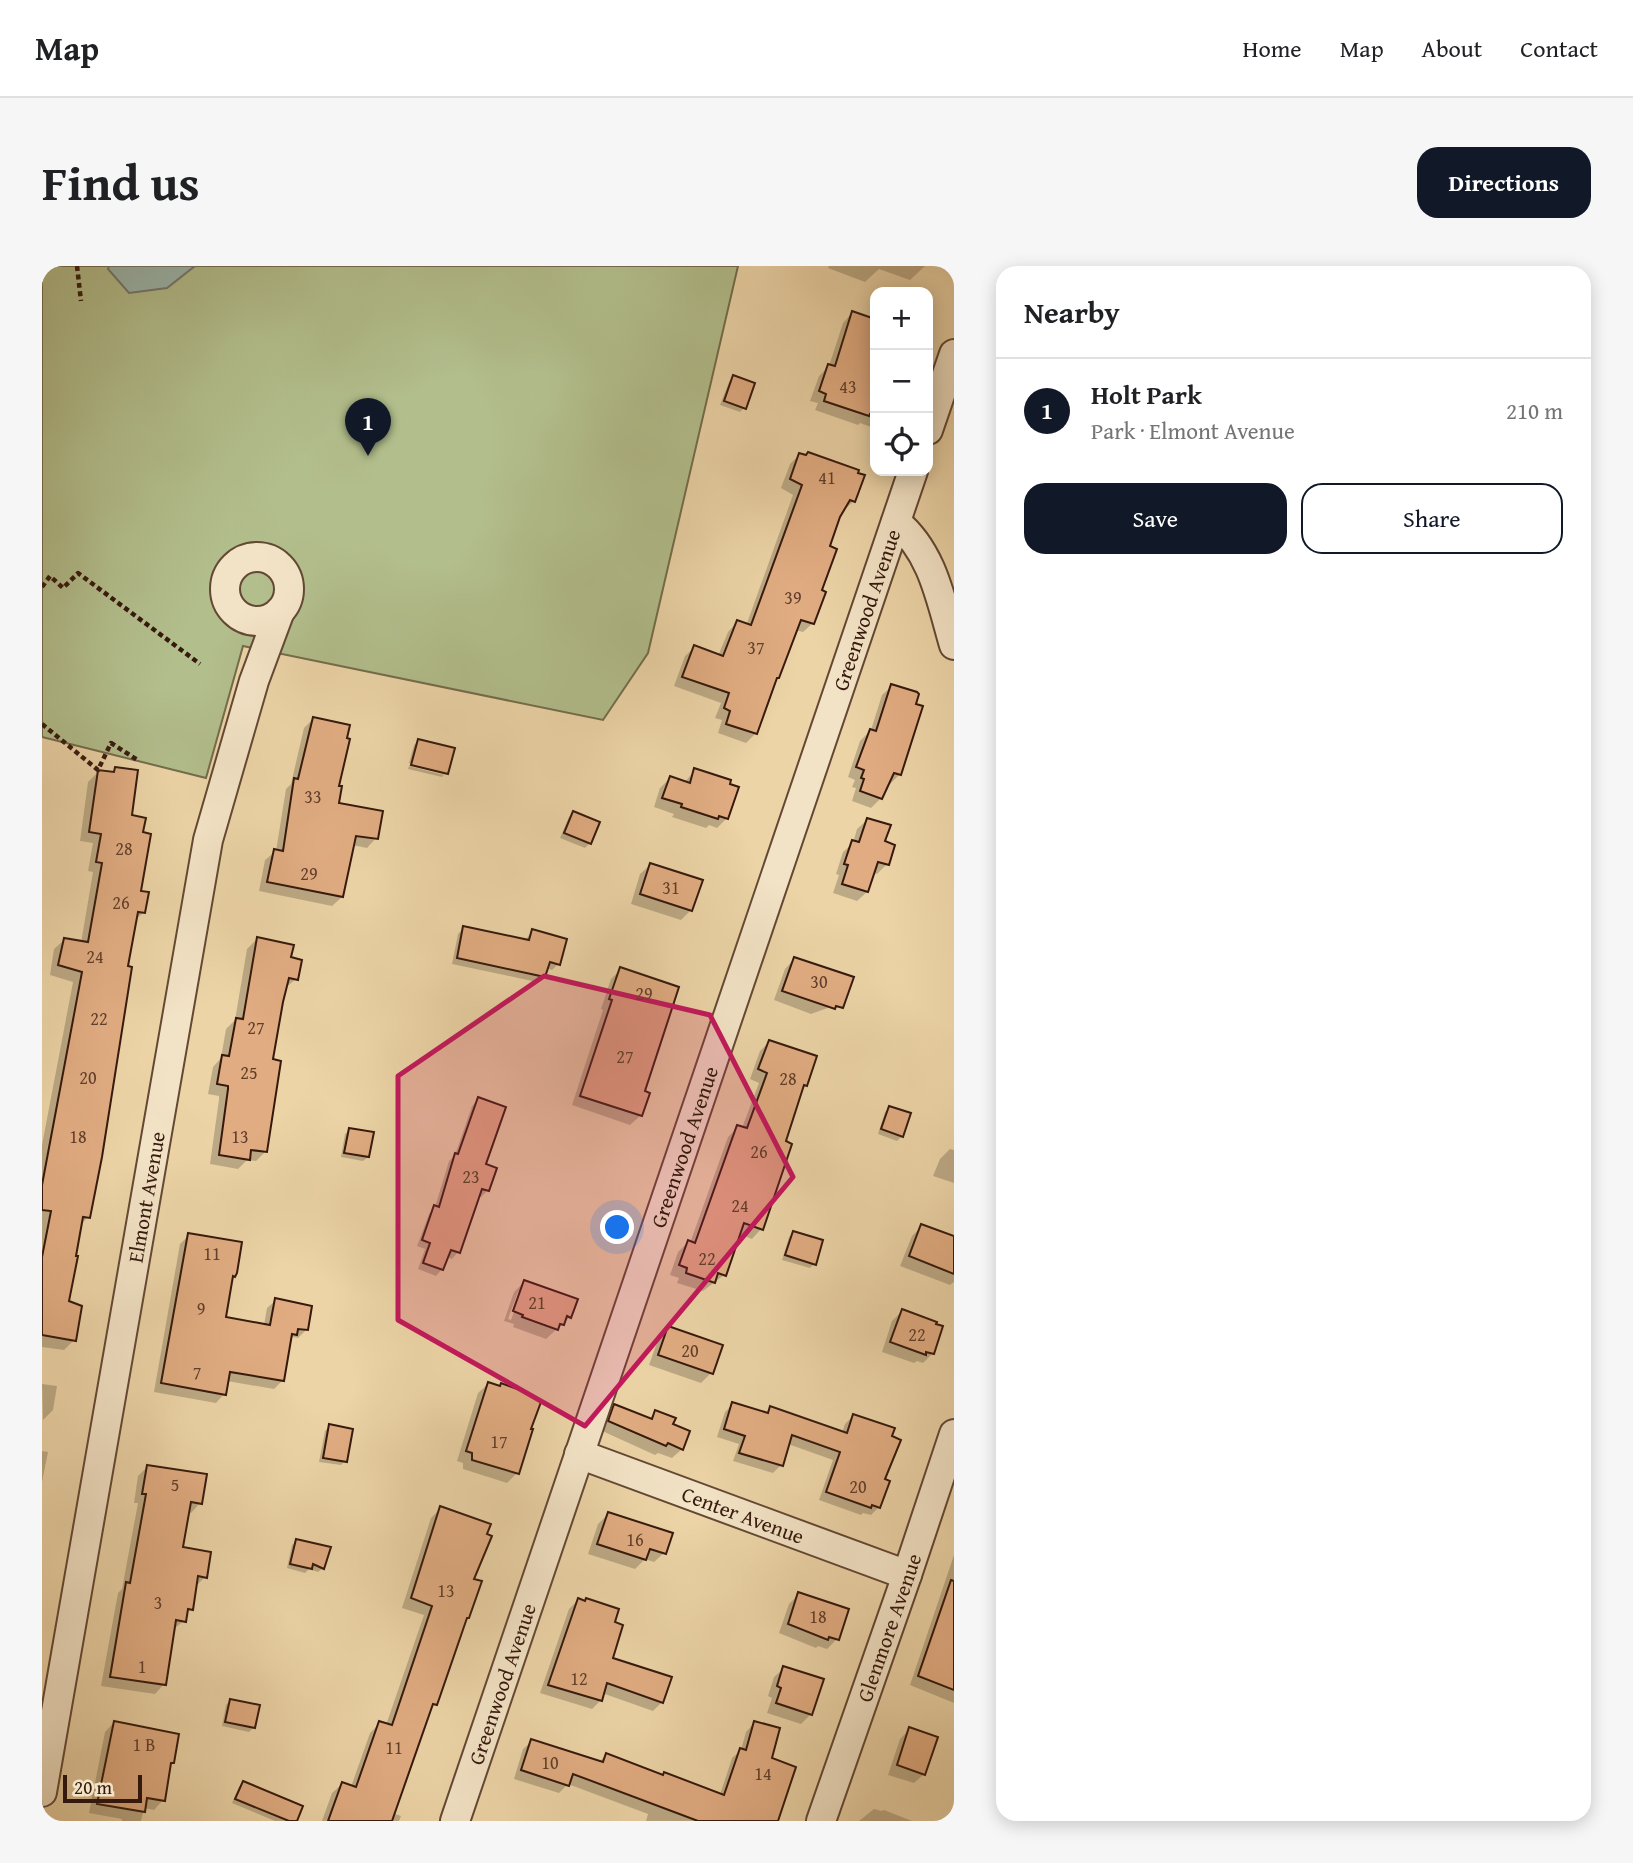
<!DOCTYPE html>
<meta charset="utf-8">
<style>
:root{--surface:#fff;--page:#f6f6f6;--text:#202124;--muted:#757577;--line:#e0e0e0;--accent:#111827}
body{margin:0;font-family:"Gentium Book Plus",serif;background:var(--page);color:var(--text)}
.controls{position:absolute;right:21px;top:21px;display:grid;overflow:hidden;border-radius:14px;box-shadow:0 4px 18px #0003}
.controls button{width:63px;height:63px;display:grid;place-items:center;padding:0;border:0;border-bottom:2px solid var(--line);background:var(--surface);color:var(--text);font:35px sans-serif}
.scale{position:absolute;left:21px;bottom:18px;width:79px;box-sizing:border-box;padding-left:7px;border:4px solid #35190d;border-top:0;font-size:19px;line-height:24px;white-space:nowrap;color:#35190d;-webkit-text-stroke:5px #f3e3c6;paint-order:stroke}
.you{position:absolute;left:576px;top:962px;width:24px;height:24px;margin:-18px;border:5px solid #fff;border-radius:50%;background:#1a73e8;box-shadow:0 0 0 10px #1a73e833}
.badge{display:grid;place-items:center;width:46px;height:46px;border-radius:50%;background:var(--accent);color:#fff;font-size:23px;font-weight:700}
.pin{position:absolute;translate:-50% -58px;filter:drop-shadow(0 2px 4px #0008)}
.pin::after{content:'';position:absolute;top:37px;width:24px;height:21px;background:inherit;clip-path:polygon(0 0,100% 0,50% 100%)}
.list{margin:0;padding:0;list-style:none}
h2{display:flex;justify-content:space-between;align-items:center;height:91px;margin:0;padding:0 28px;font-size:30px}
h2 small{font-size:23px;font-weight:400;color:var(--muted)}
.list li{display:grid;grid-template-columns:46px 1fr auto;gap:21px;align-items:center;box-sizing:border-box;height:105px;padding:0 28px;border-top:2px solid var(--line)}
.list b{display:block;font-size:26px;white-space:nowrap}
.list p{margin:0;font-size:23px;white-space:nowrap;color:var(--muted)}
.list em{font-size:23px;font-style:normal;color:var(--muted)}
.actions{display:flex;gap:14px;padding:21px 28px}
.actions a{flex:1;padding:16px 0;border:2px solid var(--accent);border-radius:21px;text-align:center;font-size:24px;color:var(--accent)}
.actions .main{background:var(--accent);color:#fff}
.icon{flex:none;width:38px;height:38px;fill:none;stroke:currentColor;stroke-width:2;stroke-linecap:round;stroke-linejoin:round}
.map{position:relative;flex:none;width:912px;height:1555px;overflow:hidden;border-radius:21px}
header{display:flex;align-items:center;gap:42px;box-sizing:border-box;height:98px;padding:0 35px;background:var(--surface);border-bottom:2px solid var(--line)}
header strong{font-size:33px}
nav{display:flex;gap:38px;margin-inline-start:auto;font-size:24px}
.intro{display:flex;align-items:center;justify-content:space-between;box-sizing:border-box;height:168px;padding:0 42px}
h1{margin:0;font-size:49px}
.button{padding:18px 32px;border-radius:21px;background:var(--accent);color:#fff;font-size:24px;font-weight:700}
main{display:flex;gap:42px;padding:0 42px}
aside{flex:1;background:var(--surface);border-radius:21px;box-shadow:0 4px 18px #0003}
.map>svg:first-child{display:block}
.green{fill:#b2be8c;stroke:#746c4c;stroke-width:2}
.water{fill:#9ab7ae;stroke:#72786e;stroke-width:2}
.shadow{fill:#0003;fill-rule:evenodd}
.building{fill:#e1ac82;stroke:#35190d;stroke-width:2}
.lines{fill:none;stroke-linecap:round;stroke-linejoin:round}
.street-casing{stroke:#634834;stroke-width:32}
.path{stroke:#35190d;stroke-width:4.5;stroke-dasharray:5 3.5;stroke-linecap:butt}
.street{stroke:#f3e3c6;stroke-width:28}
.marked{fill:#c2185b;fill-opacity:0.2;stroke:#c2185b;stroke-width:5;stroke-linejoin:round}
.labels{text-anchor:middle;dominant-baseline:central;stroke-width:7;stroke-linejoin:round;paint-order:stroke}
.number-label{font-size:18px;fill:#603e2a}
.street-label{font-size:21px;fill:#35190d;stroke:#f3e3c6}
</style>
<header>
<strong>Map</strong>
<nav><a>Home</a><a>Map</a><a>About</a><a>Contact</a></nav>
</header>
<div class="intro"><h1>Find us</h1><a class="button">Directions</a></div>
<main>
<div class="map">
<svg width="912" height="1555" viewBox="0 0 912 1555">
<rect width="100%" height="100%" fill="#ecd4a7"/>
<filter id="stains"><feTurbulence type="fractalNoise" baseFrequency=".00286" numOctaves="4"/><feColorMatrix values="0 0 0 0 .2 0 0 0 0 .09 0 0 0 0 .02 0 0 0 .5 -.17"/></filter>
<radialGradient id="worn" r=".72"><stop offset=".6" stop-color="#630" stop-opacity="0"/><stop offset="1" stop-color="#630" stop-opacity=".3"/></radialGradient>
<!-- green -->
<polygon class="green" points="0,0 696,0 606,387 561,454 201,380 164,512 0,471"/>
<!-- water -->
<polygon class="water" points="67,0 153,0 125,22 87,27 66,3"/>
<!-- shadow -->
<g class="shadow">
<polygon points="787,0 883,0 868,14 837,3 823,16 786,2"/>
<polygon points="810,47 833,54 833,156 829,161 818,157 816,159 773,144 776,137 768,135 777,110 787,100 801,57"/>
<polygon points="691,111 702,142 698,146 678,139 687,116"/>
<polygon points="757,189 812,235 802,244 800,244 785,281 771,357 761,366 753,364 713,468 704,477 676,467 680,454 673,452 679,437 632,420 643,390 653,381 676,390 686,366 695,356 704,360 751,229 739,222 748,198"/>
<polygon points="850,420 858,508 848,518 845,517 839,532 829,542 810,535 814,522 810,521 813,514 806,511 818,475 829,464 840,429"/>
<polygon points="271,453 295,521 295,539 334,572 325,582 310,579 300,631 290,640 217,625 223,594 234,585 244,523 249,518 262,462"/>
<polygon points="376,475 404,505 367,497 372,479"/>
<polygon points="367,500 402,509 400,511 366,503"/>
<polygon points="74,503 88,551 99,567 97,626 102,646 92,655 46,951 37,960 25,1037 32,1074 22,1084 0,1081 0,879 31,716 8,709 12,683 22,674 39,677 51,606 46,605 51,577 38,575 46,516 56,506 69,507"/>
<polygon points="653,504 685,552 675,562 667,559 664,562 630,551 632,548 612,541 618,522 628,512 642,517"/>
<polygon points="531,547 548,577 543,582 518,572 527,551"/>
<polygon points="825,554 841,577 845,598 835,608 831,607 825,626 815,635 791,627 797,609 794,608 801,586 811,577 815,563"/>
<polygon points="608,599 649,644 639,654 589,638 598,608"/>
<polygon points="422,662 483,675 490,665 516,698 510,704 504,702 502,710 495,716 410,698 416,668"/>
<polygon points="215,673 247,693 254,713 243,722 229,795 223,886 214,895 205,894 196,903 168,898 177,833 177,830 166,828 171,801 179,792 184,763 193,754 205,683"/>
<polygon points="752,693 794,739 769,748 732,734 743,703"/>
<polygon points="579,703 601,826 606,828 598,850 588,859 530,839 561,744 559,743 569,713"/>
<polygon points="727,776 763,819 759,823 741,876 719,963 710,973 697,968 682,1009 661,1025 635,1017 637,1012 628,1009 636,986 646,976 648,977 686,871 696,861 700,862 717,817 708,813 718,785"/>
<polygon points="437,833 445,925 439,931 436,930 416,986 410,993 405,991 400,1003 394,1010 376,1003 383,983 375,980 387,948 393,941 407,895 413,889 430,840"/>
<polygon points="848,842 860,870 855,875 836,868 843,846"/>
<polygon points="308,864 326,891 321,895 299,891 303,868"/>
<polygon points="908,883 912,884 912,917 891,910 898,893"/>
<polygon points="880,960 912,972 912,1016 908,1019 858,1000 870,970"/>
<polygon points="752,967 772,998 768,1002 740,994 747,971"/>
<polygon points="147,969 192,1010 188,1013 182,1052 222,1059 225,1042 234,1034 265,1063 256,1072 251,1071 247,1075 241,1114 232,1123 185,1115 182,1128 174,1137 112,1126 138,978"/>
<path d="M482 1016 528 1051 504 1073 471 1061 472 1058 462 1055 472 1026ZM476 1026H479L469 1054 466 1053Z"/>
<polygon points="860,1045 891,1087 881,1097 875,1095 872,1097 840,1086 850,1055"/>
<polygon points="626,1062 679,1080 669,1107 659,1117 607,1099 617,1071"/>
<polygon points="0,1118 15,1120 11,1144 1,1154"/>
<polygon points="446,1118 475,1207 465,1217 421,1203 421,1197 415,1195 436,1127"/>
<polygon points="691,1138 723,1148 728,1142 800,1167 803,1158 811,1150 841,1214 837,1241 829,1249 821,1247 819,1249 777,1234 791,1194 746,1178 739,1199 731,1207 691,1195 697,1178 675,1171 683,1146"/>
<polygon points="573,1140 607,1153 613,1146 629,1159 640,1183 630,1192 616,1187 613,1189 558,1164 563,1149"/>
<polygon points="288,1160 303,1195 299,1199 277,1196 283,1165"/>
<polygon points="0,1185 6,1186 0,1216"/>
<polygon points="106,1200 158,1237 149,1247 146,1246 139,1283 163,1311 154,1320 149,1343 143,1349 142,1355 130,1364 122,1418 113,1428 59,1420 76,1327 80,1323 96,1237 92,1237 96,1210"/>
<polygon points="399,1242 430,1314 426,1351 421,1356 393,1438 387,1445 353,1548 359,1550 357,1555 280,1555 290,1527 300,1518 309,1521 328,1467 338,1457 344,1459 382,1349 360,1342 389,1252"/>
<polygon points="566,1248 622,1287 612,1296 603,1293 593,1303 546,1288 556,1258"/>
<polygon points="255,1275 281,1302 276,1306 267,1303 263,1307 245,1302 250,1279"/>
<polygon points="912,1289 912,1437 868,1419"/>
<polygon points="757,1328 795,1373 785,1383 776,1380 774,1382 737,1367 747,1338"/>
<polygon points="536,1334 571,1357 569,1393 620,1436 611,1445 560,1427 559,1434 550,1443 498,1427 527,1343"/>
<polygon points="742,1402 769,1448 759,1458 725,1447 730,1432 726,1430 732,1411"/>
<polygon points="189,1434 212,1461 207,1466 180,1460 184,1439"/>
<polygon points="72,1456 130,1497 127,1500 121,1534 112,1544 102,1542 99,1555 80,1555 80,1553 47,1547 63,1466"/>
<polygon points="712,1457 727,1494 752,1502 734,1555 604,1555 606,1548 526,1518 517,1527 472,1513 481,1483 490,1475 557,1496 564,1489 620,1511 678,1529 690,1492 699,1484 704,1466"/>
<polygon points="868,1463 882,1508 872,1517 846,1509 858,1473"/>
<polygon points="201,1517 259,1541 253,1555 233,1555 190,1537 197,1521"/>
<polygon points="832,1543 840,1545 842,1544 870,1555 817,1555"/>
</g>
<!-- building -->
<g class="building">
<polygon points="810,45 833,53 833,150 828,148 827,150 782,135 784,128 777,125 786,98 793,100"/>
<polygon points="691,109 713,117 704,143 682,135"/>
<polygon points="766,186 817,204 816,207 823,209 813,236 808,234 798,251 788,280 795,283 780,324 784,326 772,358 759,354 737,412 735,412 715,468 684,458 688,445 682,442 687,427 640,411 652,379 681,390 695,354 709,359 760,219 748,213 757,187 764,189"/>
<polygon points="849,418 875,426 877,428 874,438 881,440 859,509 852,507 840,533 818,525 822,513 819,512 822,504 814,501 828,463 834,465"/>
<polygon points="271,451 308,459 305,472 308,473 297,520 300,520 297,537 341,545 336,573 314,570 301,631 225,616 232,583 241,585 252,512 256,513"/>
<polygon points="376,473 413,482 406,508 369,499"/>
<polygon points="73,501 96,504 90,549 104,552 101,566 109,568 99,625 107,626 103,647 96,646 86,700 90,701 60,891 48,952 41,951 34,990 36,990 27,1035 40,1040 34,1075 0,1069 0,991 9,945 0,944 0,919 40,706 16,699 22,672 46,676 60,597 54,596 59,568 47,566 56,504 72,506"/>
<polygon points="652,502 689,514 688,518 697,521 686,553 677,550 676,553 639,541 640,538 620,532 628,510 648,517"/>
<polygon points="531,545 558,556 549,578 522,567"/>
<polygon points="825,552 849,559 843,575 853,579 847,599 836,596 826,626 800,618 806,599 802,598 810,574 817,576"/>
<polygon points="608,597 661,614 650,645 598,628"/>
<polygon points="421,660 487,674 490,663 525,673 518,699 508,696 503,711 415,692"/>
<polygon points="215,671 252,679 249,691 260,694 256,714 247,712 241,736 231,793 239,795 225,886 209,884 208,894 177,889 186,823 186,820 175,818 180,789 187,790 194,752 201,753"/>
<polygon points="752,691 812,711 801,742 794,740 793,743 740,725"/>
<polygon points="578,701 637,721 603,825 608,827 600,850 538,830 570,734 567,733"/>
<polygon points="727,774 775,790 765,820 762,819 744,875 750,878 721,964 702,957 684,1010 676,1007 673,1017 644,1007 645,1002 637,999 646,974 653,977 695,859 705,862 725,807 716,803"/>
<polygon points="436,831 464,841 444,898 455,902 447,925 440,923 418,987 409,984 401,1004 381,997 388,977 380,974 392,939 397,941 413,887 416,888"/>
<polygon points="847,840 869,847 861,871 839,863"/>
<polygon points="307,862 332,866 327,891 302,887"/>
<polygon points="879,958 912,970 912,1008 867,990"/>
<polygon points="751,965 781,974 774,999 743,989"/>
<polygon points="146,967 200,976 195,1007 193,1011 191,1010 184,1051 228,1059 233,1032 270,1040 266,1064 256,1063 255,1069 250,1068 242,1115 188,1106 184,1129 119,1117"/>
<polygon points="482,1014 536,1033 529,1052 525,1050 522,1059 518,1058 516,1064 480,1051 481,1049 471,1045"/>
<polygon points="860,1043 895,1056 894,1058 901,1060 892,1088 884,1086 884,1089 848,1076"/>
<polygon points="626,1060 681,1079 671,1108 616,1089"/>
<polygon points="446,1116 458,1120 459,1117 478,1124 499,1136 489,1163 491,1163 477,1208 430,1194 430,1187 424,1185"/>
<polygon points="690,1136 726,1147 728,1140 805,1167 811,1148 853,1162 850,1170 859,1174 843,1213 848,1215 838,1242 830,1239 829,1242 784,1226 798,1186 750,1169 741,1200 697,1187 703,1170 682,1163"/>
<polygon points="572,1138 610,1153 613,1144 634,1152 631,1158 648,1165 641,1184 626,1177 624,1180 566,1155"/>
<polygon points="287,1158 311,1163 305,1196 281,1192"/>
<polygon points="105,1199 165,1208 160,1238 149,1236 141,1281 169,1286 165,1312 156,1310 151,1344 146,1343 144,1356 134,1354 124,1419 68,1411 84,1316 88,1317 104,1228 100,1228"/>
<polygon points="398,1240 449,1258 445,1268 450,1270 432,1313 440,1315 427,1352 425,1352 395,1439 391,1438 350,1555 286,1555 300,1516 314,1521 337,1455 350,1459 390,1340 369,1332"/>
<polygon points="566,1246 631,1267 624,1288 608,1283 604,1294 555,1278"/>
<polygon points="254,1273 289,1281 282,1303 271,1298 270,1303 248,1298"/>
<polygon points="909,1314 912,1315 912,1424 876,1410"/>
<polygon points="756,1326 807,1343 797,1374 787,1371 786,1374 746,1358"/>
<polygon points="536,1332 543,1335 544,1332 577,1343 573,1356 581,1359 571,1392 630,1411 621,1437 565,1417 560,1435 506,1419"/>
<polygon points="741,1400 782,1413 770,1449 734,1437 739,1422 735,1420"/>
<polygon points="188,1433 218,1439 213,1462 183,1456"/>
<polygon points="72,1455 137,1468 132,1497 129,1497 123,1535 105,1532 103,1546 55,1538"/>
<polygon points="712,1455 738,1462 730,1492 754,1501 736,1555 656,1555 531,1508 527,1520 479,1504 489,1473 561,1496 564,1487 621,1509 622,1506 682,1529 698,1482 704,1484"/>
<polygon points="867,1461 896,1471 883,1509 855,1499"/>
<polygon points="201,1515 261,1540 255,1555 247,1555 193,1533"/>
</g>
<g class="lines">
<!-- street casing -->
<g class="street-casing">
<g id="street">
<polyline points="886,164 912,88"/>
<path d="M854 256C891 286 899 335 912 379"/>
<circle cx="215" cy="323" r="32"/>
<path id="s1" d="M537 1188 865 1309"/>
<path id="s2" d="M0 1526 166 574 212 415 238 345"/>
<path id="s3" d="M413 1555 871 205"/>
<path id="s4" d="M779 1555 865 1309 912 1168"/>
</g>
</g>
<!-- path -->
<g class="path">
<polyline points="35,0 39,35"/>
<polyline points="0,321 8,310 21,322 36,307 158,398"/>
<polyline points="0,458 56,504 69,477 97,495"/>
</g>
<!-- street -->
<use href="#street" class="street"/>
</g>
<!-- marked area -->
<path class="marked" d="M502 710 668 749 751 911 543 1160 356 1054V810Z"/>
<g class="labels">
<!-- number labels -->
<g class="number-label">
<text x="806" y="120">43</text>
<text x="785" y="211">41</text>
<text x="751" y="331">39</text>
<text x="714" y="381">37</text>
<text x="271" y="530">33</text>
<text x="82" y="582">28</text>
<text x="267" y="607">29</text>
<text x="629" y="621">31</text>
<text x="79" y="636">26</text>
<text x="53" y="690">24</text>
<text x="777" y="715">30</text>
<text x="602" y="727">29</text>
<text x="57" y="752">22</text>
<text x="214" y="761">27</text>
<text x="583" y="790">27</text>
<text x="207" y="806">25</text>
<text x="46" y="811">20</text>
<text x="746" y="812">28</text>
<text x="36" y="870">18</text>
<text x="198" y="870">13</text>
<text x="717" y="885">26</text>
<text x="429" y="910">23</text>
<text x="698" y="939">24</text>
<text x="170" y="987">11</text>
<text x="665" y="992">22</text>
<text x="495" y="1036">21</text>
<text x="159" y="1042">9</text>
<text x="875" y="1068">22</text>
<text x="648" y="1084">20</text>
<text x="155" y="1106">7</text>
<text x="457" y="1175">17</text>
<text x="133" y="1218">5</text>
<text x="816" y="1220">20</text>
<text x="593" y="1273">16</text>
<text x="404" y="1324">13</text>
<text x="116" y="1336">3</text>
<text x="776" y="1350">18</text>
<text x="100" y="1400">1</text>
<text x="537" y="1412">12</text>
<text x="102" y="1478">1 B</text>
<text x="352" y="1481">11</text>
<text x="508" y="1496">10</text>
<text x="721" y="1507">14</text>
</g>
<!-- street labels -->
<g class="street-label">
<text stroke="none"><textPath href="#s3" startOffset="1279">Greenwood Avenue</textPath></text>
<text stroke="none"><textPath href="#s3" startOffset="712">Greenwood Avenue</textPath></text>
<text stroke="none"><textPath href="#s2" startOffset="604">Elmont Avenue</textPath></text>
<text stroke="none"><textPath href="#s1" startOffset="175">Center Avenue</textPath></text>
<text stroke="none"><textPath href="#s4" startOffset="205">Glenmore Avenue</textPath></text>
<text stroke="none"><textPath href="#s3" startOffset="145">Greenwood Avenue</textPath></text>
</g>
</g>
<rect width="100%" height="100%" filter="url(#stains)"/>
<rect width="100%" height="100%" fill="url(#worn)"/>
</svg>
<div class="controls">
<button>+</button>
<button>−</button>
<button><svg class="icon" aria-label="locate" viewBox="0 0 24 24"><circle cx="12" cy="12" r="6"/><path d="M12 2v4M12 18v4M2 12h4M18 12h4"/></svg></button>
</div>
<div class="scale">20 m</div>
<div class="you"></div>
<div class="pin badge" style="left:326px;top:190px">1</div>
</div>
<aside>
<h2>Nearby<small></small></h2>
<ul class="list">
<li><span class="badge">1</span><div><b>Holt Park</b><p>Park · Elmont Avenue</p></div><em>210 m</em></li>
</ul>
<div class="actions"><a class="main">Save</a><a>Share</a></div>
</aside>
</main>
